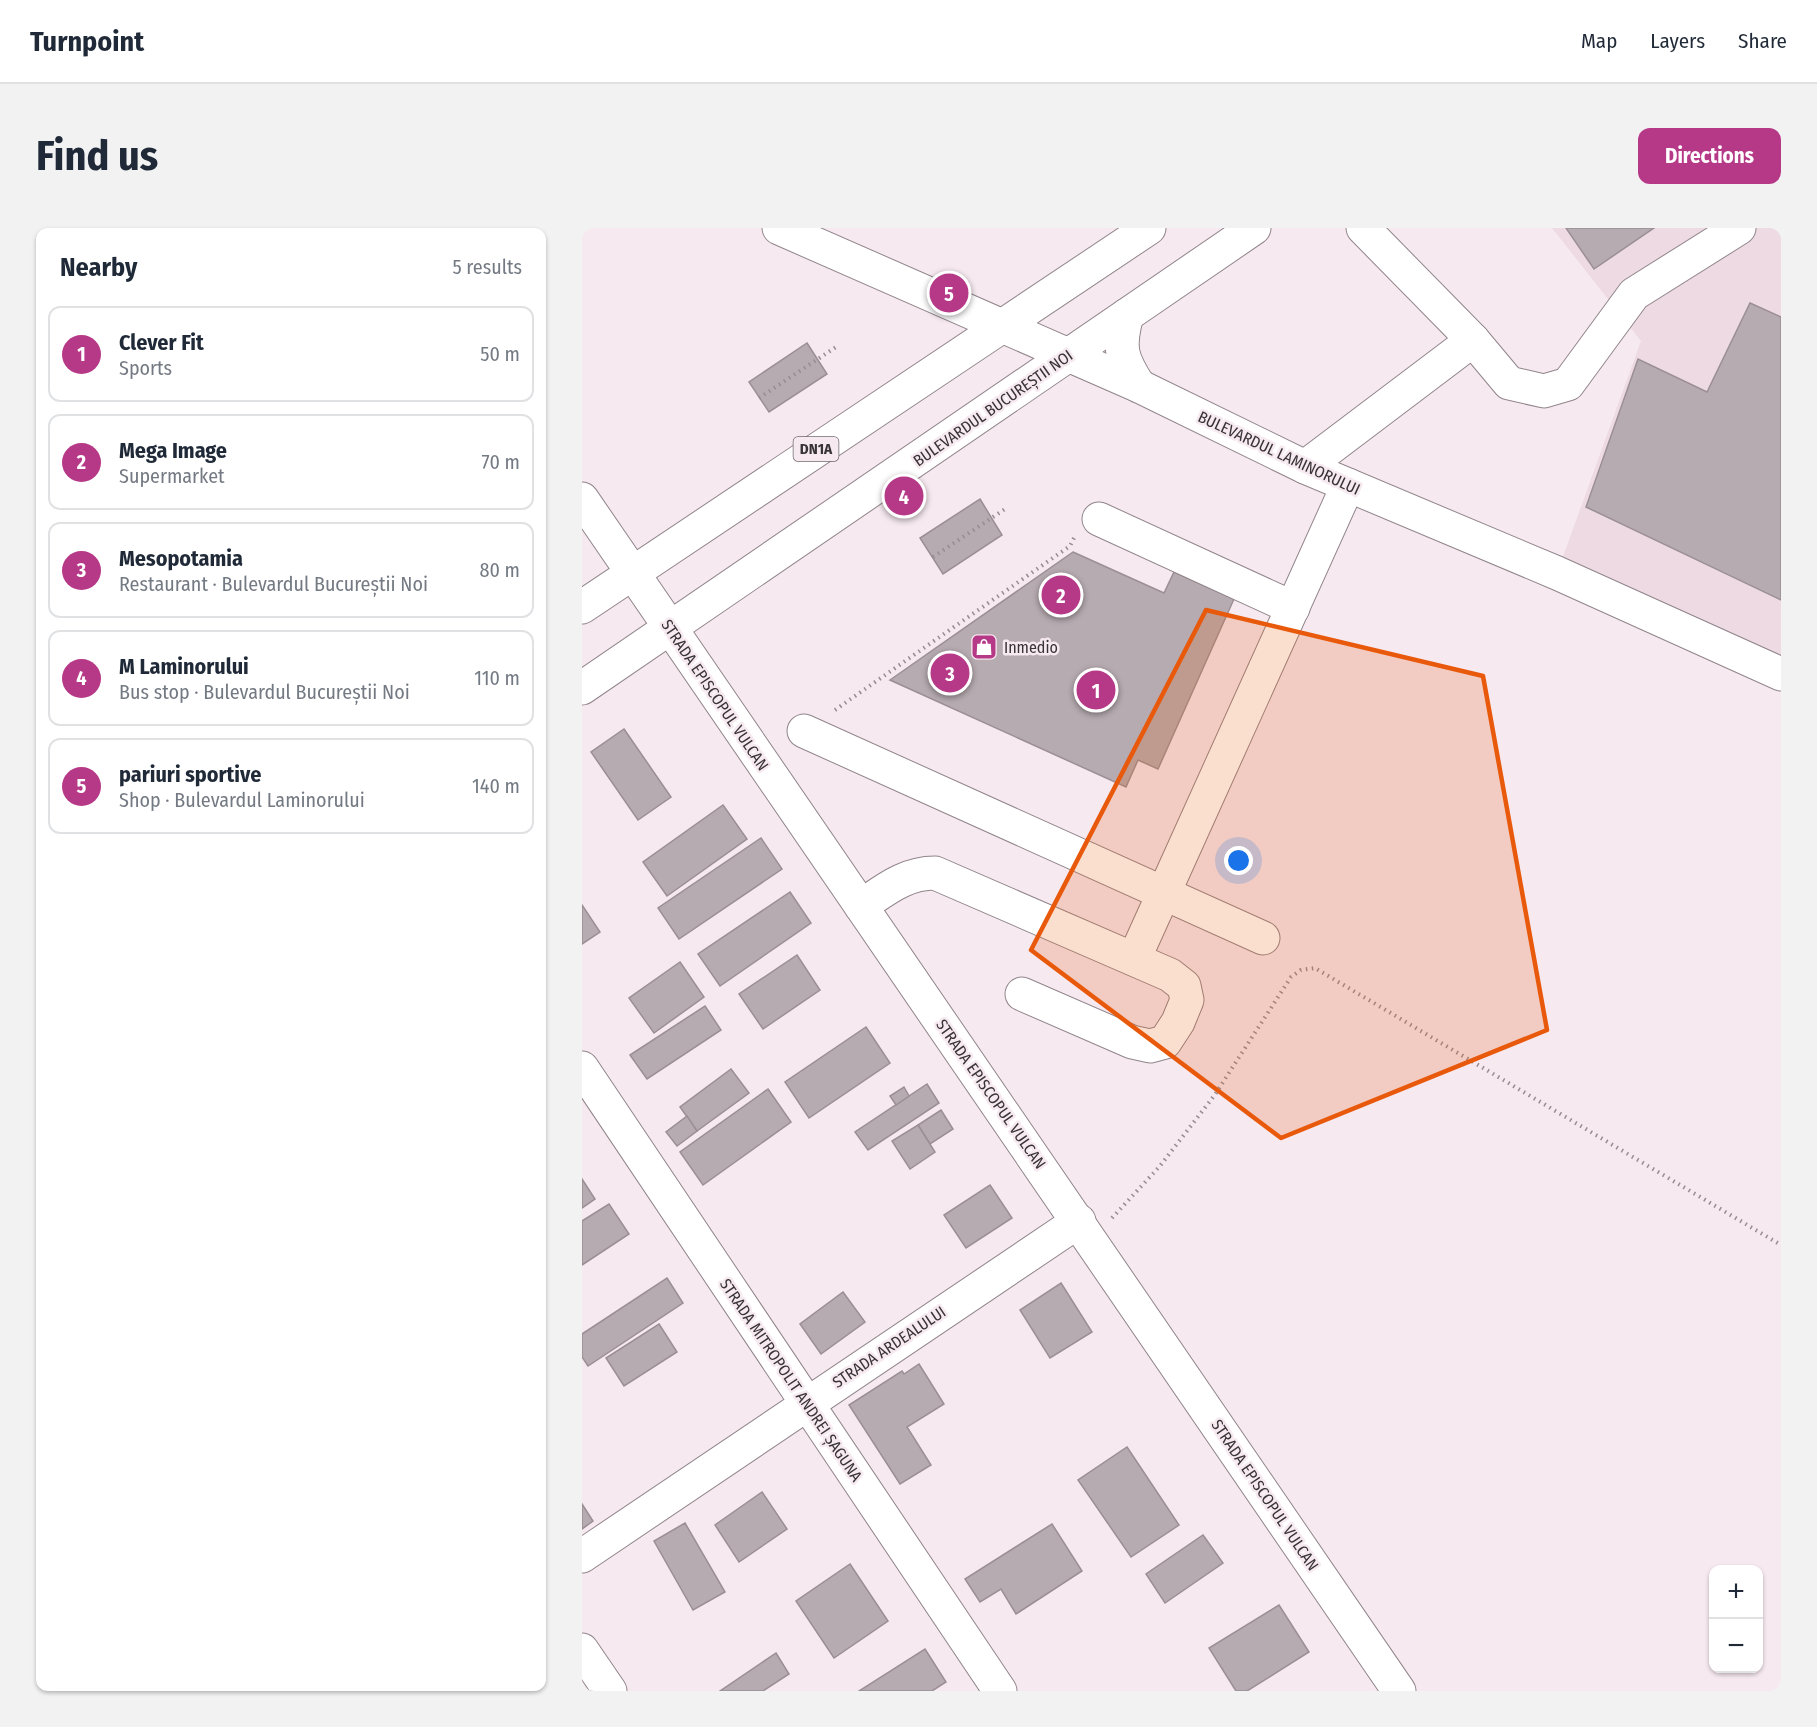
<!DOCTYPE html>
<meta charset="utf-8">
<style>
:root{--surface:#fff;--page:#f2f2f3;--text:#1f2937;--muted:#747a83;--line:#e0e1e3;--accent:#b63988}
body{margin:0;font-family:"Fira Sans Condensed",sans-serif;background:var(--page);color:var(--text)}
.controls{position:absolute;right:18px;bottom:18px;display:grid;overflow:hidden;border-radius:12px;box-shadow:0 2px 4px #0004}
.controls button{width:54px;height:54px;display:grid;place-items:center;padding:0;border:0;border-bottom:2px solid var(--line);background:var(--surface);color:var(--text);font:30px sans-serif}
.you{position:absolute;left:657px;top:633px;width:21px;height:21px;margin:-15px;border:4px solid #fff;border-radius:50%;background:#1a73e8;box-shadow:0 0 0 9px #1a73e833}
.badge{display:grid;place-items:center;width:39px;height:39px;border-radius:50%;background:var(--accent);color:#fff;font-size:20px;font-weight:700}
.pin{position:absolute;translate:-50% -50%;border:3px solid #fff;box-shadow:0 2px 6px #0006}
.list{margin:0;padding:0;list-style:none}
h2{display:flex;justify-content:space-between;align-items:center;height:78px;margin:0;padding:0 24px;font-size:26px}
h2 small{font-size:20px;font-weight:400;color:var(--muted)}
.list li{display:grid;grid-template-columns:39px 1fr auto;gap:18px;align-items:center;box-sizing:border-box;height:96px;margin:0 12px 12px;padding:0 12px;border:2px solid var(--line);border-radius:12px}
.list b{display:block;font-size:22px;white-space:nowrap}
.list p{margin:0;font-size:20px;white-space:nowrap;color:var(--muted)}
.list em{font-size:20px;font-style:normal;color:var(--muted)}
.map{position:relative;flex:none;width:1199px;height:1463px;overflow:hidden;border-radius:12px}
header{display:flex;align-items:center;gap:36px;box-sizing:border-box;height:84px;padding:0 30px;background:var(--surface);border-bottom:2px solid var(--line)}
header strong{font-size:28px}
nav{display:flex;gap:33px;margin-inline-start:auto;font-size:21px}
.intro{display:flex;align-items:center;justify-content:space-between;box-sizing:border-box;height:144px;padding:0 36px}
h1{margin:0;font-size:42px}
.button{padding:15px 27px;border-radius:12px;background:var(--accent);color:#fff;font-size:21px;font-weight:700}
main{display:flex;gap:36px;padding:0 36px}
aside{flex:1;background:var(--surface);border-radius:12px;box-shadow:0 2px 4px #0004}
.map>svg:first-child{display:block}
.built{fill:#eddae3}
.building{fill:#b6abb0;stroke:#9b8f95;stroke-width:1.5}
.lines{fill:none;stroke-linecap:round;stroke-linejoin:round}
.minor-casing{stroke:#91858b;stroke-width:35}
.major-casing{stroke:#91858b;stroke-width:35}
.path{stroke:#968d92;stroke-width:4;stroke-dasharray:1.5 4.5;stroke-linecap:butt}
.minor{stroke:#fff;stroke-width:33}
.major{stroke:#fff;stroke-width:33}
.marked{fill:#e8590c;fill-opacity:0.2;stroke:#e8590c;stroke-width:4.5;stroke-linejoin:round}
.labels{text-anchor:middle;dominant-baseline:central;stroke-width:5;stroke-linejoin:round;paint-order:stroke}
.shield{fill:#f6e9f0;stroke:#716a6e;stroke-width:1.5}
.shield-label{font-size:15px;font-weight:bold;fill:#383336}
.street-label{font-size:16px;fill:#383336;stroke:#f6e9f0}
.poi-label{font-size:16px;fill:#383336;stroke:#f6e9f0;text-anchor:start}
</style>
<header>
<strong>Turnpoint</strong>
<nav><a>Map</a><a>Layers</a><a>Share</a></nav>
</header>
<div class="intro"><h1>Find us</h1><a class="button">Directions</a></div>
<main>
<aside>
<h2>Nearby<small>5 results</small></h2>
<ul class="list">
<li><span class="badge">1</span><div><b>Clever Fit</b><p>Sports</p></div><em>50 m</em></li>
<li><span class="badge">2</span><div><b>Mega Image</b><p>Supermarket</p></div><em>70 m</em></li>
<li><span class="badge">3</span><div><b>Mesopotamia</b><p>Restaurant · Bulevardul Bucureștii Noi</p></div><em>80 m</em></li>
<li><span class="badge">4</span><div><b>M Laminorului</b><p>Bus stop · Bulevardul Bucureștii Noi</p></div><em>110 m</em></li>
<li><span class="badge">5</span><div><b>pariuri sportive</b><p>Shop · Bulevardul Laminorului</p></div><em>140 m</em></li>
</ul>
</aside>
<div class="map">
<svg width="1199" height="1463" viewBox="0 0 1199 1463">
<rect width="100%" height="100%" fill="#f6e9f0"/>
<!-- built -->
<polygon class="built" points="970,0 1199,0 1199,438 975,345 1059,113"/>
<!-- building -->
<g class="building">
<polygon points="984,0 1072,0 1012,41"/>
<polygon points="1168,75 1199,89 1199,372 1004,279 1056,131 1125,164"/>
<polygon points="225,115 245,146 187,184 167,154"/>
<polygon points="398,271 420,307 361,346 338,310"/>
<polygon points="491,324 582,365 592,344 652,371 576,541 556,532 544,559 308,452"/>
<polygon points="42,501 89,569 56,592 9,524"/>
<polygon points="141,577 165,611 85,668 61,634"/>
<polygon points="179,610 200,641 97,711 76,680"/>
<polygon points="208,664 229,695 138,758 116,726"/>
<polygon points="0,677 18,704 0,716"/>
<polygon points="215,727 238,762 181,801 157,766"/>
<polygon points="98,734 122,769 72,805 47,770"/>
<polygon points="123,778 139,802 65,851 48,827"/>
<polygon points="284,799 308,835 227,890 203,854"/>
<polygon points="149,841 167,865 115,903 98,879"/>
<polygon points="345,856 357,875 286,922 273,904"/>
<polygon points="322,859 327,868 314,877 308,868"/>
<polygon points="186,861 209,894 121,957 98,924"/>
<polygon points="359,882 371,901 348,916 336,897"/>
<polygon points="105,888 115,903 95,918 84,904"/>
<polygon points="336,897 353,924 328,941 310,913"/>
<polygon points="0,951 13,971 0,980"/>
<polygon points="408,957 430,990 384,1020 362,987"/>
<polygon points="27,976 47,1006 0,1037 0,993"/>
<polygon points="85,1050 101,1075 6,1138 0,1129 0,1106"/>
<polygon points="479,1055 510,1104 468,1130 438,1082"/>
<polygon points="261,1064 283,1094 239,1126 218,1096"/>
<polygon points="77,1096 95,1124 42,1158 24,1130"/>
<polygon points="337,1136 362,1176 325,1199 349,1237 318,1256 267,1177 320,1143 322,1146"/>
<polygon points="545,1219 597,1297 549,1329 496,1252"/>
<polygon points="180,1264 205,1301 157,1334 133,1297"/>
<polygon points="0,1276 11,1293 0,1301"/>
<polygon points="103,1295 143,1364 111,1382 72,1313"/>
<polygon points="470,1296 500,1343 434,1386 419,1361 398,1374 383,1351"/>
<polygon points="621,1307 641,1335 583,1375 564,1346"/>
<polygon points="268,1336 306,1393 252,1430 214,1373"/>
<polygon points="697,1377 727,1424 665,1463 654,1463 627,1420"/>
<polygon points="343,1421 364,1454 350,1463 277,1463"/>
<polygon points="194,1425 207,1446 181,1463 138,1463"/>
</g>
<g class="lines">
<!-- minor casing -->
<g class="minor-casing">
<g id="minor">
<polyline points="197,0 557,158 723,239 975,345 1199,446"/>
<polyline points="781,0 891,112 927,155 962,163 986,156 1052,66 1157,0"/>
<path d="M545 87C536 120 539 130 557 158"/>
<polyline points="723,239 891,112"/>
<polyline points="0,271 817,1463"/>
<polyline points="517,291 711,380"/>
<polyline points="222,503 681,710"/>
<path d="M279 678C303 662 323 645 353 645L588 747 602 758 605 772 596 794 583 814 568 818 550 814 440 766"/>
<polyline points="552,731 766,257"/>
<polyline points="0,840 418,1463"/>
<polyline points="0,1328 497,993"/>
<polyline points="0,1422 28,1463"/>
</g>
</g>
<!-- major casing -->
<g class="major-casing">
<g id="major">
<polyline points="0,379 567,0"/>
<polyline points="0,460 672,0"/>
</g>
</g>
<!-- path -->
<g class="path">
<polyline points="177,170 254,119"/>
<polyline points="351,329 423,281"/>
<polyline points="253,482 488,318 492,310"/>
<polyline points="530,990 578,938 632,868 709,749 719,742 733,740 1199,1017"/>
</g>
<!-- minor -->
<use href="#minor" class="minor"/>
<!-- major -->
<use href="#major" class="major"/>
</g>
<!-- marked area -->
<path class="marked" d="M624 382 901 448 965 802 699 910 449 722Z"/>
<!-- icons -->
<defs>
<g id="shop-square" transform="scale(1.35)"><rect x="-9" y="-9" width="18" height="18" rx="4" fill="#b63988" stroke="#f6e9f0"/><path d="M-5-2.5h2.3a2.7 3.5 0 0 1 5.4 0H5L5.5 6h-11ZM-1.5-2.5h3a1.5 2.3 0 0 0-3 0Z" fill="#fff"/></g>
</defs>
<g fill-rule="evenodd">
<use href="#shop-square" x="402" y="419"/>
</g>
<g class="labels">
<!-- shield labels -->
<rect class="shield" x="211.5" y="209" width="45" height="24" rx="4.5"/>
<g class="shield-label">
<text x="234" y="221">DN1A</text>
</g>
<!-- street labels -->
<g class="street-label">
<text transform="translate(411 180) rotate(-35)">BULEVARDUL BUCUREȘTII NOI</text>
<text transform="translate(697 225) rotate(25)">BULEVARDUL LAMINORULUI</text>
<text transform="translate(133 467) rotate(56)">STRADA EPISCOPUL VULCAN</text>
<text transform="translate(409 866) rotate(55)">STRADA EPISCOPUL VULCAN</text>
<text transform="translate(307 1119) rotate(-34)">STRADA ARDEALULUI</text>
<text transform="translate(209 1152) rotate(56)">STRADA MITROPOLIT ANDREI ȘAGUNA</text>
<text transform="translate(683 1267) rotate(56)">STRADA EPISCOPUL VULCAN</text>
</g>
<!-- poi labels -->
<g class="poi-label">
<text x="422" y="419">Inmedio</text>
</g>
</g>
</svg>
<div class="controls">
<button>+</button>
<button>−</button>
</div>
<div class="you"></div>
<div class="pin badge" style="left:514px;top:462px">1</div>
<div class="pin badge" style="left:479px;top:367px">2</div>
<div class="pin badge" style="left:368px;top:445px">3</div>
<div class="pin badge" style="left:322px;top:268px">4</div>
<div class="pin badge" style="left:367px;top:65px">5</div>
</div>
</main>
